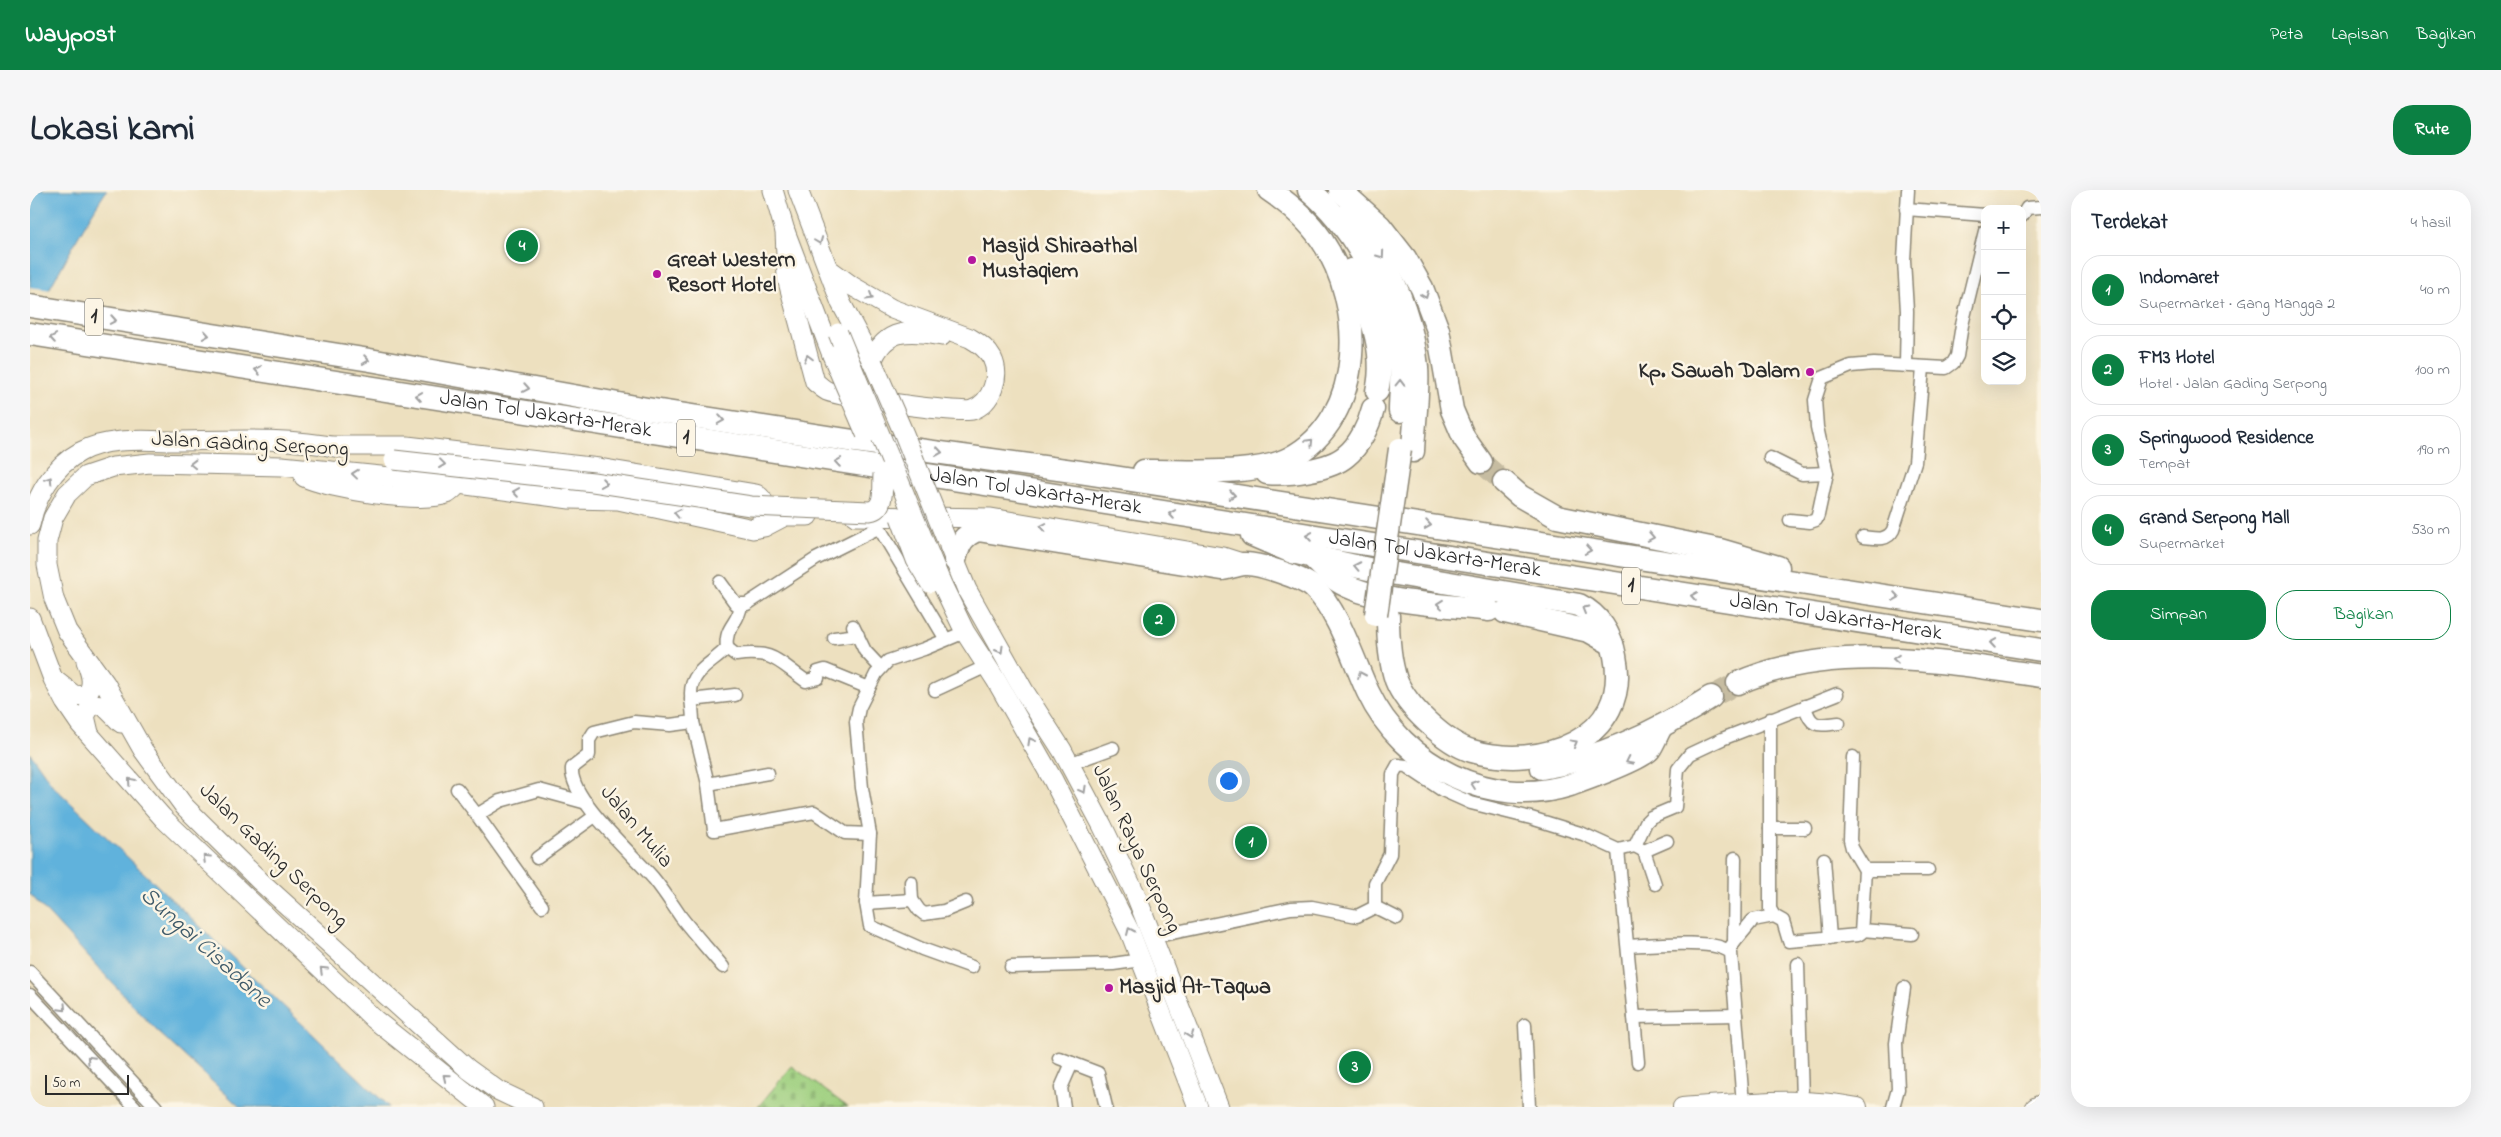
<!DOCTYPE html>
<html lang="id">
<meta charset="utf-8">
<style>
:root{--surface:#fff;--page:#f6f6f7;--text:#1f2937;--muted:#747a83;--line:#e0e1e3;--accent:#0b8043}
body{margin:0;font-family:"Indie Flower",sans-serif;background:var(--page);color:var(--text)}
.controls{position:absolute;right:15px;top:15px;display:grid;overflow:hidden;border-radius:10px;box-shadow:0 5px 20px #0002}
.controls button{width:45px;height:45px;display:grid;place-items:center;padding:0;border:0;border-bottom:1px solid var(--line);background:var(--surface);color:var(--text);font:25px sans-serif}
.scale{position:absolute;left:15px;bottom:12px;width:84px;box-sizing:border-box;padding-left:5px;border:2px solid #2b2b2b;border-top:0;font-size:14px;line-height:18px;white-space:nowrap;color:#2b2b2b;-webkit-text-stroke:4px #fcf5e5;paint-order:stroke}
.you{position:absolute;left:1198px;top:590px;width:18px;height:18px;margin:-12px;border:4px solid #fff;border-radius:50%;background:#1a73e8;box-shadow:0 0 0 8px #1a73e833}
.badge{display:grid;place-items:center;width:32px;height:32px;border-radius:50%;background:var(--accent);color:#fff;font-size:16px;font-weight:700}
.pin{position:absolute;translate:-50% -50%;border:2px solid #fff;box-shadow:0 1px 5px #0006}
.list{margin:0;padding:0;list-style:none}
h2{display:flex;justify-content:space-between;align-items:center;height:65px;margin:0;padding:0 20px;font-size:21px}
h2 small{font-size:16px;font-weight:400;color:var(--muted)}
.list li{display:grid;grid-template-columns:32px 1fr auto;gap:15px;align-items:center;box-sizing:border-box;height:70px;margin:0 10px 10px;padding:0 10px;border:1px solid var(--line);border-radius:20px}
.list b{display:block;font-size:19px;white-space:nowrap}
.list p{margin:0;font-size:16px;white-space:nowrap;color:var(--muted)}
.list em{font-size:16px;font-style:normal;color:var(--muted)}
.actions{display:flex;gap:10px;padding:15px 20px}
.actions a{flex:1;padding:11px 0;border:1px solid var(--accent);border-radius:20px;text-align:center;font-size:18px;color:var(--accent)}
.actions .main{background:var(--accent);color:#fff}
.icon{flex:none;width:28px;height:28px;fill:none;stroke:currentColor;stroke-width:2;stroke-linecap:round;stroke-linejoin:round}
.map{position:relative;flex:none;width:2011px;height:917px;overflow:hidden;border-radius:20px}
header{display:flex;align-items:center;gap:30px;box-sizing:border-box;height:70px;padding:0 25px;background:var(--accent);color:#fff}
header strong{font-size:24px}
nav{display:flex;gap:28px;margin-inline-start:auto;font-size:18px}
.intro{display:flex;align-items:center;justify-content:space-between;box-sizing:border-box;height:120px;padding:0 30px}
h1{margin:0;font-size:35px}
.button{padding:12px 22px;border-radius:20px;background:var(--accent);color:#fff;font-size:18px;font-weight:700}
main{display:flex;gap:30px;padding:0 30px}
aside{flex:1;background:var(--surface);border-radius:20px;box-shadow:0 5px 20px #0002}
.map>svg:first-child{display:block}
.cemetery{fill:url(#cemetery-stones);stroke:#647d54}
.water{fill:#61b2dc;stroke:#466e84}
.pier{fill:#ede0bf}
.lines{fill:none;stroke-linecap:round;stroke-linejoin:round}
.highway-tunnel{stroke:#c6bca1;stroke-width:22;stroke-dasharray:22 11;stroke-linecap:butt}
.street-casing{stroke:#8c8675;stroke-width:15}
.secondary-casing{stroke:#8c8675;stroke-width:20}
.primary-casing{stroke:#8c8675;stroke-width:21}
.highway-casing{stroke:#8c8675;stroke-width:25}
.street{stroke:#fff;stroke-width:12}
.secondary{stroke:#fff;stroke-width:18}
.primary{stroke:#fff;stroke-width:19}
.highway{stroke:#fff;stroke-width:22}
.primary-bridge-casing{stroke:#8c8675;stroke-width:21;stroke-linecap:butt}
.highway-bridge-casing{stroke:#8c8675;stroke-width:25;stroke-linecap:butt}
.primary-bridge{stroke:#fff;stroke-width:19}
.highway-bridge{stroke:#fff;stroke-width:22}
.oneway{stroke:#a0a0a0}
.poi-dot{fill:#b5179e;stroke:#fcf5e5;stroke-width:2}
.labels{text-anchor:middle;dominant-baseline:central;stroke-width:5;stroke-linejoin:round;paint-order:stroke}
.shield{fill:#fcf5e5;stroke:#6a6863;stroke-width:1}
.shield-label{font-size:21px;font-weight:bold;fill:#2b2b2b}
.poi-label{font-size:22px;font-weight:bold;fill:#2b2b2b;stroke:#fcf5e5;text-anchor:start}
.street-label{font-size:22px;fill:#2b2b2b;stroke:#fcf5e5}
.water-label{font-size:24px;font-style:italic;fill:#3e5a69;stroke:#fcf5e5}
</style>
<header>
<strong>Waypost</strong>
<nav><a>Peta</a><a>Lapisan</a><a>Bagikan</a></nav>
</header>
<div class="intro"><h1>Lokasi kami</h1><a class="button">Rute</a></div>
<main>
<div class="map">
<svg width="2011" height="917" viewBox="0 0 2011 917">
<defs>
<pattern id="cemetery-stones" width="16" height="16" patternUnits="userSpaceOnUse" patternTransform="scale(1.25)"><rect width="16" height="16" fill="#9dcf7e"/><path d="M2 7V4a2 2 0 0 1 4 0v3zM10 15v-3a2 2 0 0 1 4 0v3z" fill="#87b26d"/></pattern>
</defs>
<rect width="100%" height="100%" fill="#fcf5e5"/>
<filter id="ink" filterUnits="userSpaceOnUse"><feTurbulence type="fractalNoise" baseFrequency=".02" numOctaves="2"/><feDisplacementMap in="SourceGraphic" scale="10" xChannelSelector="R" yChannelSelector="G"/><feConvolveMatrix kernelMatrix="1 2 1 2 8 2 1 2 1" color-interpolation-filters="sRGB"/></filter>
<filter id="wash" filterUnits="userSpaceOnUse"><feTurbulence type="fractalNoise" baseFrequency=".0096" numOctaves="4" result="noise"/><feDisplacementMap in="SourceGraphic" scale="20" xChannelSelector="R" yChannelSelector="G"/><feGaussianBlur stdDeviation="1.12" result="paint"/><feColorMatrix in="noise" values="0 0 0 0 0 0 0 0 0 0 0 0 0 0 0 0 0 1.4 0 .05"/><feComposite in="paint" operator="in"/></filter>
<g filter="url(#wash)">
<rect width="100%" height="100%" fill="#ede0bf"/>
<!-- cemetery -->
<polygon class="cemetery" points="762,876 818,917 728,917"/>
<!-- water -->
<g class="water">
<path d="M0 0H77C48 42 28 88 0 131Z"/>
<polygon points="0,563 23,596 359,917 210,917 125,839 0,704"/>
</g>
<!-- pier -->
<polygon class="pier" points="0,97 22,100 0,133"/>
</g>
<g filter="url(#ink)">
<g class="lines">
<!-- highway-tunnel -->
<g class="highway-tunnel">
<polyline points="1451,272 1474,292"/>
<polyline points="1681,507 1708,493"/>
</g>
<!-- street casing -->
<g class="street-casing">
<g id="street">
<polyline points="1876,19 1955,25"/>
<polyline points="1992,26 1997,18 2011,17"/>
<polyline points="1876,175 1877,121 1874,70 1878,0"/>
<polyline points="1740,268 1772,284 1797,283"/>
<polyline points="1760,330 1780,332 1786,330 1788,325 1797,283 1787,237 1785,210 1792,188 1821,176 1844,174 1916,178 1923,173 1927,166 1932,135 1955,41"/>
<path d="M1833 347C1844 348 1857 352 1863 340L1885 272 1893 178"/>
<polyline points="690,392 706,414 717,414 786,369 846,339 851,341 915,448"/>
<polyline points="823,436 835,461 851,478"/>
<polyline points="935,442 894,459 858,471 846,484 829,518 826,532 832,598 840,644 836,713 840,736 892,759 942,777"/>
<polyline points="804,448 828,445"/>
<path d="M697 458 706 465C744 460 747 471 776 491L788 488V482L795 480 839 498"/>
<path d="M697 458C694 436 709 434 711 415"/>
<polyline points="905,500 957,476"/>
<polyline points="661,510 705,505"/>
<path d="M1775 516C1781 539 1789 535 1809 533"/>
<polyline points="1740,529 1740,719 1744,726"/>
<polyline points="663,532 678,594 684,640 784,622 815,643 840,644"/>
<polyline points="1039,574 1083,558"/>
<polyline points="678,594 738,583"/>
<polyline points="427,599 447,625 470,611 509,600 557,613"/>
<polyline points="447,625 512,716"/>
<polyline points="1740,638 1775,638"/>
<polyline points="1605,656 1614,661 1637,651"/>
<polyline points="1588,660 1604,827 1706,825"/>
<polyline points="1614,661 1625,694"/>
<polyline points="507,668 565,626"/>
<polyline points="1794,669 1800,748"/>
<polyline points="1835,680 1898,680"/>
<polyline points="882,710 889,720 894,724 914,721 936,712"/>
<polyline points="836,713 882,710 881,692"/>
<polyline points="1345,717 1345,693 1360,664 1363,584 1368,575 1376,576 1412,600 1441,613 1501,628 1553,644 1588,660 1605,656 1616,632 1621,627 1645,617 1648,579 1660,564 1692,549 1807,504"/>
<polyline points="1345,717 1367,728"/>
<polyline points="1832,740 1882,744"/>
<polyline points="1123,747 1261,718 1282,717 1327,726 1345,717"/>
<polyline points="1704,753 1705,668"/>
<path d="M1598 756C1619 755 1687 748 1701 763L1713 914"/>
<polyline points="1698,760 1723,730 1744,726 1753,731 1759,751 1828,745 1831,743 1835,680 1822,658 1820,650 1823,567"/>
<polyline points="1768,774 1772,910"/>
<path d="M693 777C679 760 664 744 651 727 642 714 634 701 624 689 605 666 539 609 542 578L559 565V550L564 542 604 532 640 535 663 532C663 522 661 513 661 503 661 480 684 473 697 458"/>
<polyline points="981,777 1083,774 1111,770"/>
<polyline points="0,782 126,917"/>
<polyline points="0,805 105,917"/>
<polyline points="1604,827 1608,872"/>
<polyline points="1495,835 1499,917"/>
<polyline points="1029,868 1068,883 1076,917"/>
<polyline points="1034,917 1031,898 1042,873"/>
<polyline points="1863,917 1868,899 1866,853 1874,798"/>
</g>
</g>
<!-- secondary casing -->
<g class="secondary-casing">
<g id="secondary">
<path d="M1652 917C1711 913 1770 905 1828 917"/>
<polyline points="2005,917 2011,914"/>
</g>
</g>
<!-- primary casing -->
<g class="primary-casing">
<g id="primary">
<polyline points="743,0 755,41 802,165"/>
<polyline points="768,0 811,113 843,173"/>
<path d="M755 41 757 88 785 192C789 195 793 199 797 201 811 207 930 224 942 220 962 213 971 186 962 168 957 159 949 153 940 148L862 119 822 96 800 80"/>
<path d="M842 172C855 137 881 140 912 146"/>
<path d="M299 256H377L569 278 726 304C736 310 736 319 732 329"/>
<path d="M274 287C299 299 391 314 417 304 421 302 425 297 429 294"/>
<polyline points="825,326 961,328 1193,367 1215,374"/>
<path d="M0 335C6 305 24 276 50 262 79 246 119 251 151 251 203 250 259 247 310 258"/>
<polyline points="919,356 937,400 994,501 1032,560 1072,635 1105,703 1189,917"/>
<polyline points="910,390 935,442 966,490 1023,590 1100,742 1168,917"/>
<polyline points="0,428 23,489 35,512 50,534 133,628 344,829 454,917"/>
<path d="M26 491 44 505 55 506C66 496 60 482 56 471"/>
<polyline points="59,543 55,526 62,514 73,515 91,533"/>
<polyline points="503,917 467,900 438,879 230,691 154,616 113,560 75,493 37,441 24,409 17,375 17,351 23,328 37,304 56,286 83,277 120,273 252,276 429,294 540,309 588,310 723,339 734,337 755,326 778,326"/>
</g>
</g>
<!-- highway casing -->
<g class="highway-casing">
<g id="highway">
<path d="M1279 0C1324 37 1363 110 1370 168 1373 185 1370 204 1370 221"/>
<polyline points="1310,0 1350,36 1375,68 1392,98 1408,140 1422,220 1434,248 1451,272"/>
<path d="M1319 23C1357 68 1381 117 1387 177 1389 204 1384 234 1383 261"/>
<path d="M1321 80C1338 117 1357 160 1347 201"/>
<polyline points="0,116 340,170 617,219 817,250 1050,282 2011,430"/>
<path id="s1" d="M0 144 2011 460"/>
<path d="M1114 281C1156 280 1224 287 1260 268 1337 227 1335 113 1291 49 1278 30 1258 13 1239 0"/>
<path d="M1237 283C1258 285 1300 280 1316 266 1329 256 1339 235 1343 219"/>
<polyline points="1474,292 1490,306 1527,327 1690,360 1748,377"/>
<path d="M1222 345 1262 362 1343 380 1549 415C1569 425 1581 444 1585 466 1602 550 1509 581 1442 561 1415 553 1376 516 1366 490 1359 469 1358 448 1358 426"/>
<path d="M1282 367C1291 375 1299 385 1308 391 1342 413 1417 415 1459 420"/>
<path d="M925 370C929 354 932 346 948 340L1192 379C1199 378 1206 375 1214 374 1228 373 1273 388 1284 398 1308 420 1324 472 1338 502 1373 576 1461 620 1540 595 1554 590 1611 570 1619 560 1624 553 1627 544 1631 537"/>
<polyline points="1475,422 1559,441 1582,454"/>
<path d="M1708 493C1800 452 1914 471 2011 486"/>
<path d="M1512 578C1572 568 1630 540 1681 507"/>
</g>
</g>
<!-- street -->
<use href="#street" class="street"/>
<!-- secondary -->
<use href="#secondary" class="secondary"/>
<!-- primary -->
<use href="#primary" class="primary"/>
<!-- highway -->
<use href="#highway" class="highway"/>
<!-- primary-bridge casing -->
<g class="primary-bridge-casing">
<g id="primary-bridge">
<polyline points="808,143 910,390"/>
<polyline points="802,165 836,244"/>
<polyline points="843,173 874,244 916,349"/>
<path d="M364 270 563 292 721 316 840 321C856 318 852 297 853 284"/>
<polyline points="870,327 886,370 900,393"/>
</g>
</g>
<!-- highway-bridge casing -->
<g class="highway-bridge-casing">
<polyline id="highway-bridge" points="1346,425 1370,259"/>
</g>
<!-- primary-bridge -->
<use href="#primary-bridge" class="primary-bridge"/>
<!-- highway-bridge -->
<use href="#highway-bridge" class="highway-bridge"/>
</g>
<!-- one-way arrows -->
<defs><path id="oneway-chevron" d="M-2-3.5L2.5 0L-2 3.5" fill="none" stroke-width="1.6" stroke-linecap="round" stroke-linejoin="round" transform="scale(1.25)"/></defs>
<g class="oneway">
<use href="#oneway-chevron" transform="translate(789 51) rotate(69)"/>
<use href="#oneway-chevron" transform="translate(1351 65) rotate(55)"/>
<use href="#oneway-chevron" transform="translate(1395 105) rotate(68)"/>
<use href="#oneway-chevron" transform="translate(840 107) rotate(30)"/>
<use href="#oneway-chevron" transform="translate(83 130) rotate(10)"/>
<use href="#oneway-chevron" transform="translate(176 145) rotate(9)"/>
<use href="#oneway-chevron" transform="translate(23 148) rotate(-171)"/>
<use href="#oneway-chevron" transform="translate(778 168) rotate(-105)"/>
<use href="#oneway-chevron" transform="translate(336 170) rotate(9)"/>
<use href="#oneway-chevron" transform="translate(228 180) rotate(-171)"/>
<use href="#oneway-chevron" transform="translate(1370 193) rotate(-89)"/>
<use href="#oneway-chevron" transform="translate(496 198) rotate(10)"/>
<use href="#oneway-chevron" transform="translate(389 206) rotate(-171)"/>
<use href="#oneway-chevron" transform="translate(691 230) rotate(9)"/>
<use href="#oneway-chevron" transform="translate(1280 252) rotate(-46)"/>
<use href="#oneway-chevron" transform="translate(909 262) rotate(8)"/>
<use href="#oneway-chevron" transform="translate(808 272) rotate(-171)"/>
<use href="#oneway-chevron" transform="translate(163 274) rotate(-179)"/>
<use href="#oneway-chevron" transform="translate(412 274) rotate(7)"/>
<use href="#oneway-chevron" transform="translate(325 284) rotate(-174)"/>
<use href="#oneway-chevron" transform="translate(19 290) rotate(-57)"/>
<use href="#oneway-chevron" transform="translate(574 293) rotate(9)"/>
<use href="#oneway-chevron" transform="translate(486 302) rotate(-172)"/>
<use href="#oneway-chevron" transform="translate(1202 305) rotate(9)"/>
<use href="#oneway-chevron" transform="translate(647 323) rotate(-168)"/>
<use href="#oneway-chevron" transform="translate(1142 324) rotate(-171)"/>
<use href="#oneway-chevron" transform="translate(1398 335) rotate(9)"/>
<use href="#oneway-chevron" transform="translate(1013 337) rotate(-170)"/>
<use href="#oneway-chevron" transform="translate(1279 346) rotate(-171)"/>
<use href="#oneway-chevron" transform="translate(1621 347) rotate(11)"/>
<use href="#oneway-chevron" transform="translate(1558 360) rotate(9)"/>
<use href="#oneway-chevron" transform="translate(1327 376) rotate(-168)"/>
<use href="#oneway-chevron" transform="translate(1664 406) rotate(-171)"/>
<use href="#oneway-chevron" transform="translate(1866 407) rotate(9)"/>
<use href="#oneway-chevron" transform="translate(1410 414) rotate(-174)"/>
<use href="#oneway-chevron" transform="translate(1555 419) rotate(-150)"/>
<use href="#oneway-chevron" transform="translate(1963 453) rotate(-171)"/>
<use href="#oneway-chevron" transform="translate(970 460) rotate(60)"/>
<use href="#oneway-chevron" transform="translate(1866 469) rotate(-175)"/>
<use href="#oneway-chevron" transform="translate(1331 485) rotate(-114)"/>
<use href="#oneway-chevron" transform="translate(1001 551) rotate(-119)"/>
<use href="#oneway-chevron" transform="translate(1544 553) rotate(-29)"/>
<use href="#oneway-chevron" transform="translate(1599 571) rotate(154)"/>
<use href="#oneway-chevron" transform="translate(101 591) rotate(-131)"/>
<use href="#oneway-chevron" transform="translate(1444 594) rotate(-161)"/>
<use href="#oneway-chevron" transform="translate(1053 600) rotate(61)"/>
<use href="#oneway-chevron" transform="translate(176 668) rotate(-136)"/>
<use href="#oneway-chevron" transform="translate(1100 741) rotate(-114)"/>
<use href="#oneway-chevron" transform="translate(293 780) rotate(-136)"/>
<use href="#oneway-chevron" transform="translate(33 818) rotate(47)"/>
<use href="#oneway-chevron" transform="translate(1160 845) rotate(70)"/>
<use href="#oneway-chevron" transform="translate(60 869) rotate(-133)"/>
<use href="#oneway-chevron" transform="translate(416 887) rotate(-141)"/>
</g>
</g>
<!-- markers -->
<g class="poi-dot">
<circle cx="942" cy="70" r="5"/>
<circle cx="627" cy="84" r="5"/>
<circle cx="1780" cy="182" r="5"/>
<circle cx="1079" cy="798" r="5"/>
</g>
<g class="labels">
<!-- shield labels -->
<g class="shield">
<rect x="55" y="108.5" width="18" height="37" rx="4"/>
<rect x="647" y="229.5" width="18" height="37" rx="4"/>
<rect x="1592" y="377.5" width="18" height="37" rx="4"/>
</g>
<g class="shield-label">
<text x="64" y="127">1</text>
<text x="656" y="248">1</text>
<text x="1601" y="396">1</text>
</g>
<!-- poi labels -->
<g class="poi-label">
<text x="952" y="57">Masjid Shiraathal<tspan x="952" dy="25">Mustaqiem</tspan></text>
<text x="637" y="71">Great Western<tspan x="637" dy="25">Resort Hotel</tspan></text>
<text x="1770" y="182" text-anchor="end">Kp. Sawah Dalam</text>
<text x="1089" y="798">Masjid At-Taqwa</text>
</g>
<!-- street labels -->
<g class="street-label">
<text stroke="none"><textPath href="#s1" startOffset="522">Jalan Tol Jakarta–Merak</textPath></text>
<text transform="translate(220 255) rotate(3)">Jalan Gading Serpong</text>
<text stroke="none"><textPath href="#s1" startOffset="1018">Jalan Tol Jakarta–Merak</textPath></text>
<text stroke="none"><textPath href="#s1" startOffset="1422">Jalan Tol Jakarta–Merak</textPath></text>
<text stroke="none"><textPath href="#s1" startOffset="1828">Jalan Tol Jakarta–Merak</textPath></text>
<text transform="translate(606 637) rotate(50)">Jalan Mulia</text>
<text transform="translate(1106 659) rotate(65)">Jalan Raya Serpong</text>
<text transform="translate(243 666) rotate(44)">Jalan Gading Serpong</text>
</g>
<!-- water labels -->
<g class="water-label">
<text transform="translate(175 758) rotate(42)">Sungai Cisadane</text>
</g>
</g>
</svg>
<div class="controls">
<button>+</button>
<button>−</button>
<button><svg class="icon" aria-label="locate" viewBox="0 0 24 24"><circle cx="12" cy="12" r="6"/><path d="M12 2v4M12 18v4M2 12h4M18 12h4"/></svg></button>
<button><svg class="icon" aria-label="layers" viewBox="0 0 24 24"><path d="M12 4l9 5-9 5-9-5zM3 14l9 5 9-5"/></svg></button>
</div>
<div class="scale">50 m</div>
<div class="you"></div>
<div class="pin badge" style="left:1221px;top:652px">1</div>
<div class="pin badge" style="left:1129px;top:430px">2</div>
<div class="pin badge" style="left:1325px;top:877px">3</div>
<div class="pin badge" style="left:492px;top:56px">4</div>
</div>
<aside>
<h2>Terdekat<small>4 hasil</small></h2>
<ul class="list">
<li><span class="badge">1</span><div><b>Indomaret</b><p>Supermarket · Gang Mangga 2</p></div><em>40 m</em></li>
<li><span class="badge">2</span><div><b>FM3 Hotel</b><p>Hotel · Jalan Gading Serpong</p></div><em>100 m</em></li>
<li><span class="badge">3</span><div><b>Springwood Residence</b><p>Tempat</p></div><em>190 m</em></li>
<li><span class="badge">4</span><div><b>Grand Serpong Mall</b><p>Supermarket</p></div><em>530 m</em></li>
</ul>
<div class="actions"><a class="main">Simpan</a><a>Bagikan</a></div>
</aside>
</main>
